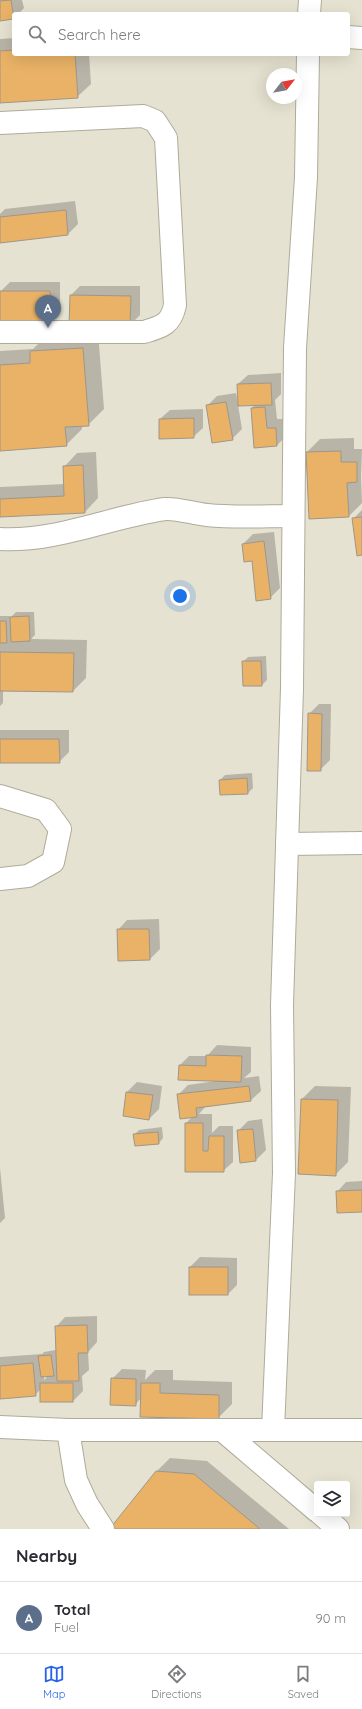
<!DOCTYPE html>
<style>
:root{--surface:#fff;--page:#f2f2f3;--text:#2b2b33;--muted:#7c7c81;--line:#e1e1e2;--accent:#2563eb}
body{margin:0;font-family:Quicksand,sans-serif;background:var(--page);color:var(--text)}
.controls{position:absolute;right:12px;bottom:12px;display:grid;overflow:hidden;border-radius:4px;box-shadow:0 4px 16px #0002}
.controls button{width:36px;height:36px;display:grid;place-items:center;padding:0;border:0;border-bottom:1px solid var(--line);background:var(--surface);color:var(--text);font:20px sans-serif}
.compass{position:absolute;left:266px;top:68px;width:36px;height:36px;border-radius:50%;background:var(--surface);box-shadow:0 4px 16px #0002;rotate:59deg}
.you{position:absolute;left:180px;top:596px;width:14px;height:14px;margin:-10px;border:3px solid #fff;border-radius:50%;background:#1a73e8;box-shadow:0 0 0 6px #1a73e833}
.badge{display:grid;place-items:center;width:26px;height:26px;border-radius:50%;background:var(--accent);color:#fff;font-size:13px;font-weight:700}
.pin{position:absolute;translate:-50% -33px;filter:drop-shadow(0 1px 2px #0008)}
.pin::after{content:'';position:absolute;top:21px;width:14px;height:12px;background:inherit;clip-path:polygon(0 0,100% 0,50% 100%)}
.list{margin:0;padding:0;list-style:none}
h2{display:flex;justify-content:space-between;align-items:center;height:52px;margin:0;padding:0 16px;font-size:17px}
h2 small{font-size:13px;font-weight:400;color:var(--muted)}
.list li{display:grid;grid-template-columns:26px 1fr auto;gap:12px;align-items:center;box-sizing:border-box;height:72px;padding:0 16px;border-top:1px solid var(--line)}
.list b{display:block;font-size:15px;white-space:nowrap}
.list p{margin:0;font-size:13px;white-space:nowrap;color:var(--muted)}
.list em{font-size:13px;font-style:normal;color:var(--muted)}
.icon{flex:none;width:22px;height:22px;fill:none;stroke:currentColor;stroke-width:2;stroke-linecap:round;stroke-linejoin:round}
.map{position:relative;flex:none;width:362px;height:1529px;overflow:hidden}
.search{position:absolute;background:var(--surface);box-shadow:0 4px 16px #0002;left:12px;right:12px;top:12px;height:44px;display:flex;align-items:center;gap:10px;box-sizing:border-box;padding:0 14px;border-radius:4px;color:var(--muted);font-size:15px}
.sheet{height:124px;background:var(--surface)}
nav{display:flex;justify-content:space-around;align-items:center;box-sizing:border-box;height:56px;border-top:1px solid var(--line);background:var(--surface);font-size:11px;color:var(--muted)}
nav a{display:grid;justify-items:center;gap:2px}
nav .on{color:var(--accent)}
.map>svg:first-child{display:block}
.shadow{fill:#0003;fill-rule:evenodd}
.building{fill:#e9b266;stroke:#a09688}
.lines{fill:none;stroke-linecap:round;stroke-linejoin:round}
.minor-casing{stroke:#afab9b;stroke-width:24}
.minor{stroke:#fff;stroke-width:22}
</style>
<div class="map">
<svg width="362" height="1529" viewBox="0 0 362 1529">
<rect width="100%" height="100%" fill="#e6e2d1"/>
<!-- shadow -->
<g class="shadow">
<polygon points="0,0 22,0 24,8 18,14 14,14 14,18 0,20"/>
<polygon points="14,38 14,54 89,54 91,84 77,97 0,102 0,39"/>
<polygon points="75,201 78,224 68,234 0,242 0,214 5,209"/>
<polygon points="10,282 60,282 60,311 50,321 0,292"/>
<polygon points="80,286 140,286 140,315 130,325 71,295"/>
<polygon points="98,332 104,409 88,425 82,425 82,429 66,445 0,450 0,351 33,349 46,336"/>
<polygon points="281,373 281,394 275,400 277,419 285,419 287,436 277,445 252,408 256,404 238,405 242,429 232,439 207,406 217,396 236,393 238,404 239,403 238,384 248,375"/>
<polygon points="203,409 203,428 193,437 160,419 170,410"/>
<polygon points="354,438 354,449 362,449 361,477 362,503 349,516 307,452 320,439"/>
<polygon points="96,452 98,498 85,512 0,516 0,487 65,484 64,467 77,453"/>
<polygon points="362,510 362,554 353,519"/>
<polygon points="274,532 280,588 270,598 253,560 243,544 253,534"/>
<polygon points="16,612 34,612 35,635 31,639 87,640 86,678 73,691 3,690 3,703 0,706 0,616 10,616 10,618"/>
<polygon points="266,656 267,680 262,685 243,662 248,657"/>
<polygon points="319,704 331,704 330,760 320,770 309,714"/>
<polygon points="0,730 69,730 69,752 59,762 0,762"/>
<polygon points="252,773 253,788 248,793 220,780 225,775"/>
<polygon points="159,919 160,949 150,959 118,930 127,920"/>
<polygon points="217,1045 251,1047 251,1072 244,1078 259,1076 261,1091 251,1100 206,1106 199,1114 212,1114 212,1133 219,1126 233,1126 233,1162 223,1171 186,1171 186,1123 193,1116 179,1094 188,1085 216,1081 216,1080 180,1065 189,1056 207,1056"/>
<polygon points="137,1082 162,1086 159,1109 149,1119 124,1115 127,1092"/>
<polygon points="315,1086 351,1087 348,1162 335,1175 302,1099"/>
<polygon points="262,1119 266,1150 256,1160 238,1131 248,1121"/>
<polygon points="162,1127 163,1138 159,1143 134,1135 139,1130"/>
<polygon points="0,1168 5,1218 0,1223"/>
<polygon points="362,1181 362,1211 337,1192 346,1182"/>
<polygon points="200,1257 237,1258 237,1285 228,1294 190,1267"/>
<path d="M97 1316V1342L88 1352 89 1370 82 1376 83 1391 73 1401H41V1389L35 1395 0 1398V1357L42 1354 44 1352 56 1350V1327L65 1317ZM49 1375 44 1380V1376Z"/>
<polygon points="122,1369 146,1370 145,1380 155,1370 173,1370 173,1380 232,1382 232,1404 218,1418 141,1398 135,1405 112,1379"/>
<polygon points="170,1458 207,1461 289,1529 116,1529 156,1472"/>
</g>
<!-- building -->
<g class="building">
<polygon points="11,0 14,19 0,21 0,1"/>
<polygon points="14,50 14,54 75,54 78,98 0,103 0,51"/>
<polygon points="66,210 68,235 0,243 0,217"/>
<polygon points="0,291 50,291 51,322 0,322"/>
<polygon points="70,295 131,296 130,326 69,325"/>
<polygon points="83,348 89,426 65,427 67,446 0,451 0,365 30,363 30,351"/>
<polygon points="271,383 272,405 238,406 237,384"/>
<polygon points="226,402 233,440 212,443 206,405"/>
<polygon points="265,407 267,428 276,428 277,446 254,448 251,408"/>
<polygon points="194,418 194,438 159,439 159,419"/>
<polygon points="341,451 341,462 357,462 357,482 347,483 349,517 309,519 306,452"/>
<polygon points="83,465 85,513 0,517 0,499 64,496 63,466"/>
<polygon points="362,517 362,555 357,556 352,518"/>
<polygon points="264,541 271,599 256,601 252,561 244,562 242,544"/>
<polygon points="29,616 30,641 11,642 10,617"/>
<polygon points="0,621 6,621 7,643 0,643"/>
<polygon points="0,652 74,653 73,692 0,691"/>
<polygon points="242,661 261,661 262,686 243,686"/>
<polygon points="308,713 322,714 321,771 307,771"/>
<polygon points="0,739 59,739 60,763 0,763"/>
<polygon points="247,778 248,794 220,795 219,780"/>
<polygon points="117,929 149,929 150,960 118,961"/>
<polygon points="206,1055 242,1056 241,1082 178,1080 179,1065 206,1066"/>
<polygon points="249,1086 251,1101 196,1108 197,1117 180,1119 177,1094"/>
<polygon points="126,1092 153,1095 149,1120 123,1116"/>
<polygon points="301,1099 338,1100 336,1176 298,1174"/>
<polygon points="185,1123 203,1123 203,1151 208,1151 209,1136 224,1136 224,1172 185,1172"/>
<polygon points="253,1129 256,1161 240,1163 237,1130"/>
<polygon points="158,1132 159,1144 135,1146 133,1134"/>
<polygon points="362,1190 362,1212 337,1213 336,1191"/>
<rect x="189" y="1267" width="39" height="28"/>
<polygon points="87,1325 88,1353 78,1353 79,1381 57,1381 55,1326"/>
<polygon points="51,1355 54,1376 41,1377 38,1356"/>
<polygon points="33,1363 36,1396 0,1399 0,1366"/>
<polygon points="111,1378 136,1379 136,1406 110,1405"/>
<rect x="40" y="1383" width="33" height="19"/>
<polygon points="141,1383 160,1383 160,1393 219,1395 219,1419 140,1417"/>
<polygon points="156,1471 194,1474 260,1529 114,1529 111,1527"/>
</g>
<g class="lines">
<!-- minor casing -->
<g class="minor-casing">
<g id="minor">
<polyline points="309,14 310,0"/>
<polyline points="348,37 362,38"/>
<path d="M0 123 143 116 155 121 166 138 175 305C171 325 161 327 144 332H0"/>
<path d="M0 539C57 542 109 517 165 509 178 508 194 514 207 515 235 518 265 516 293 516"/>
<polyline points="0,796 46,810 60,829 53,862 28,876 0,879"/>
<polyline points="287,844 362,843"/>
<polyline points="0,1427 68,1430 362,1430"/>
<polyline points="68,1430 76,1480 87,1504 103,1529"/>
<polyline points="222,1430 317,1511"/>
<polyline points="273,1430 284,1173 282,1005 292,688 295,348 306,177 308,54"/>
<polyline points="321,1514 338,1529"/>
</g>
</g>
<!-- minor -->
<use href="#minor" class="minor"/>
</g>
</svg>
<div class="controls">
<button><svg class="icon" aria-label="layers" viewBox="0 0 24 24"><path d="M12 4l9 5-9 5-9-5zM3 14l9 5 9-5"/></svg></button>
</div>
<svg class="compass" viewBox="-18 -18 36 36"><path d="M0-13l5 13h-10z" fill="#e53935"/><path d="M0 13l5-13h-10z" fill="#7c7c81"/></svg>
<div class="you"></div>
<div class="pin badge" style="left:48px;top:328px;background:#5c6f8a">A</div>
<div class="search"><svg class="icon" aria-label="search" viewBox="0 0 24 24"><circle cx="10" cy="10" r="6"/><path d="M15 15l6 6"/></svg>Search here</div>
</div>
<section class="sheet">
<h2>Nearby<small></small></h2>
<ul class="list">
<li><span class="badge" style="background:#5c6f8a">A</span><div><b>Total</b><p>Fuel</p></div><em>90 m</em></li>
</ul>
</section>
<nav>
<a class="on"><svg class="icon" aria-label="map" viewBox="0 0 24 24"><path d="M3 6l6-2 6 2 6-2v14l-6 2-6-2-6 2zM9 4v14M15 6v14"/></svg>Map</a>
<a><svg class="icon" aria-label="directions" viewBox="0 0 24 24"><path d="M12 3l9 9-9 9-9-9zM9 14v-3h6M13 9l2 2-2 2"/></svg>Directions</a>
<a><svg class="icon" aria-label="saved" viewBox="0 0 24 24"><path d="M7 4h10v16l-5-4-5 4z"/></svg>Saved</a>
</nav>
